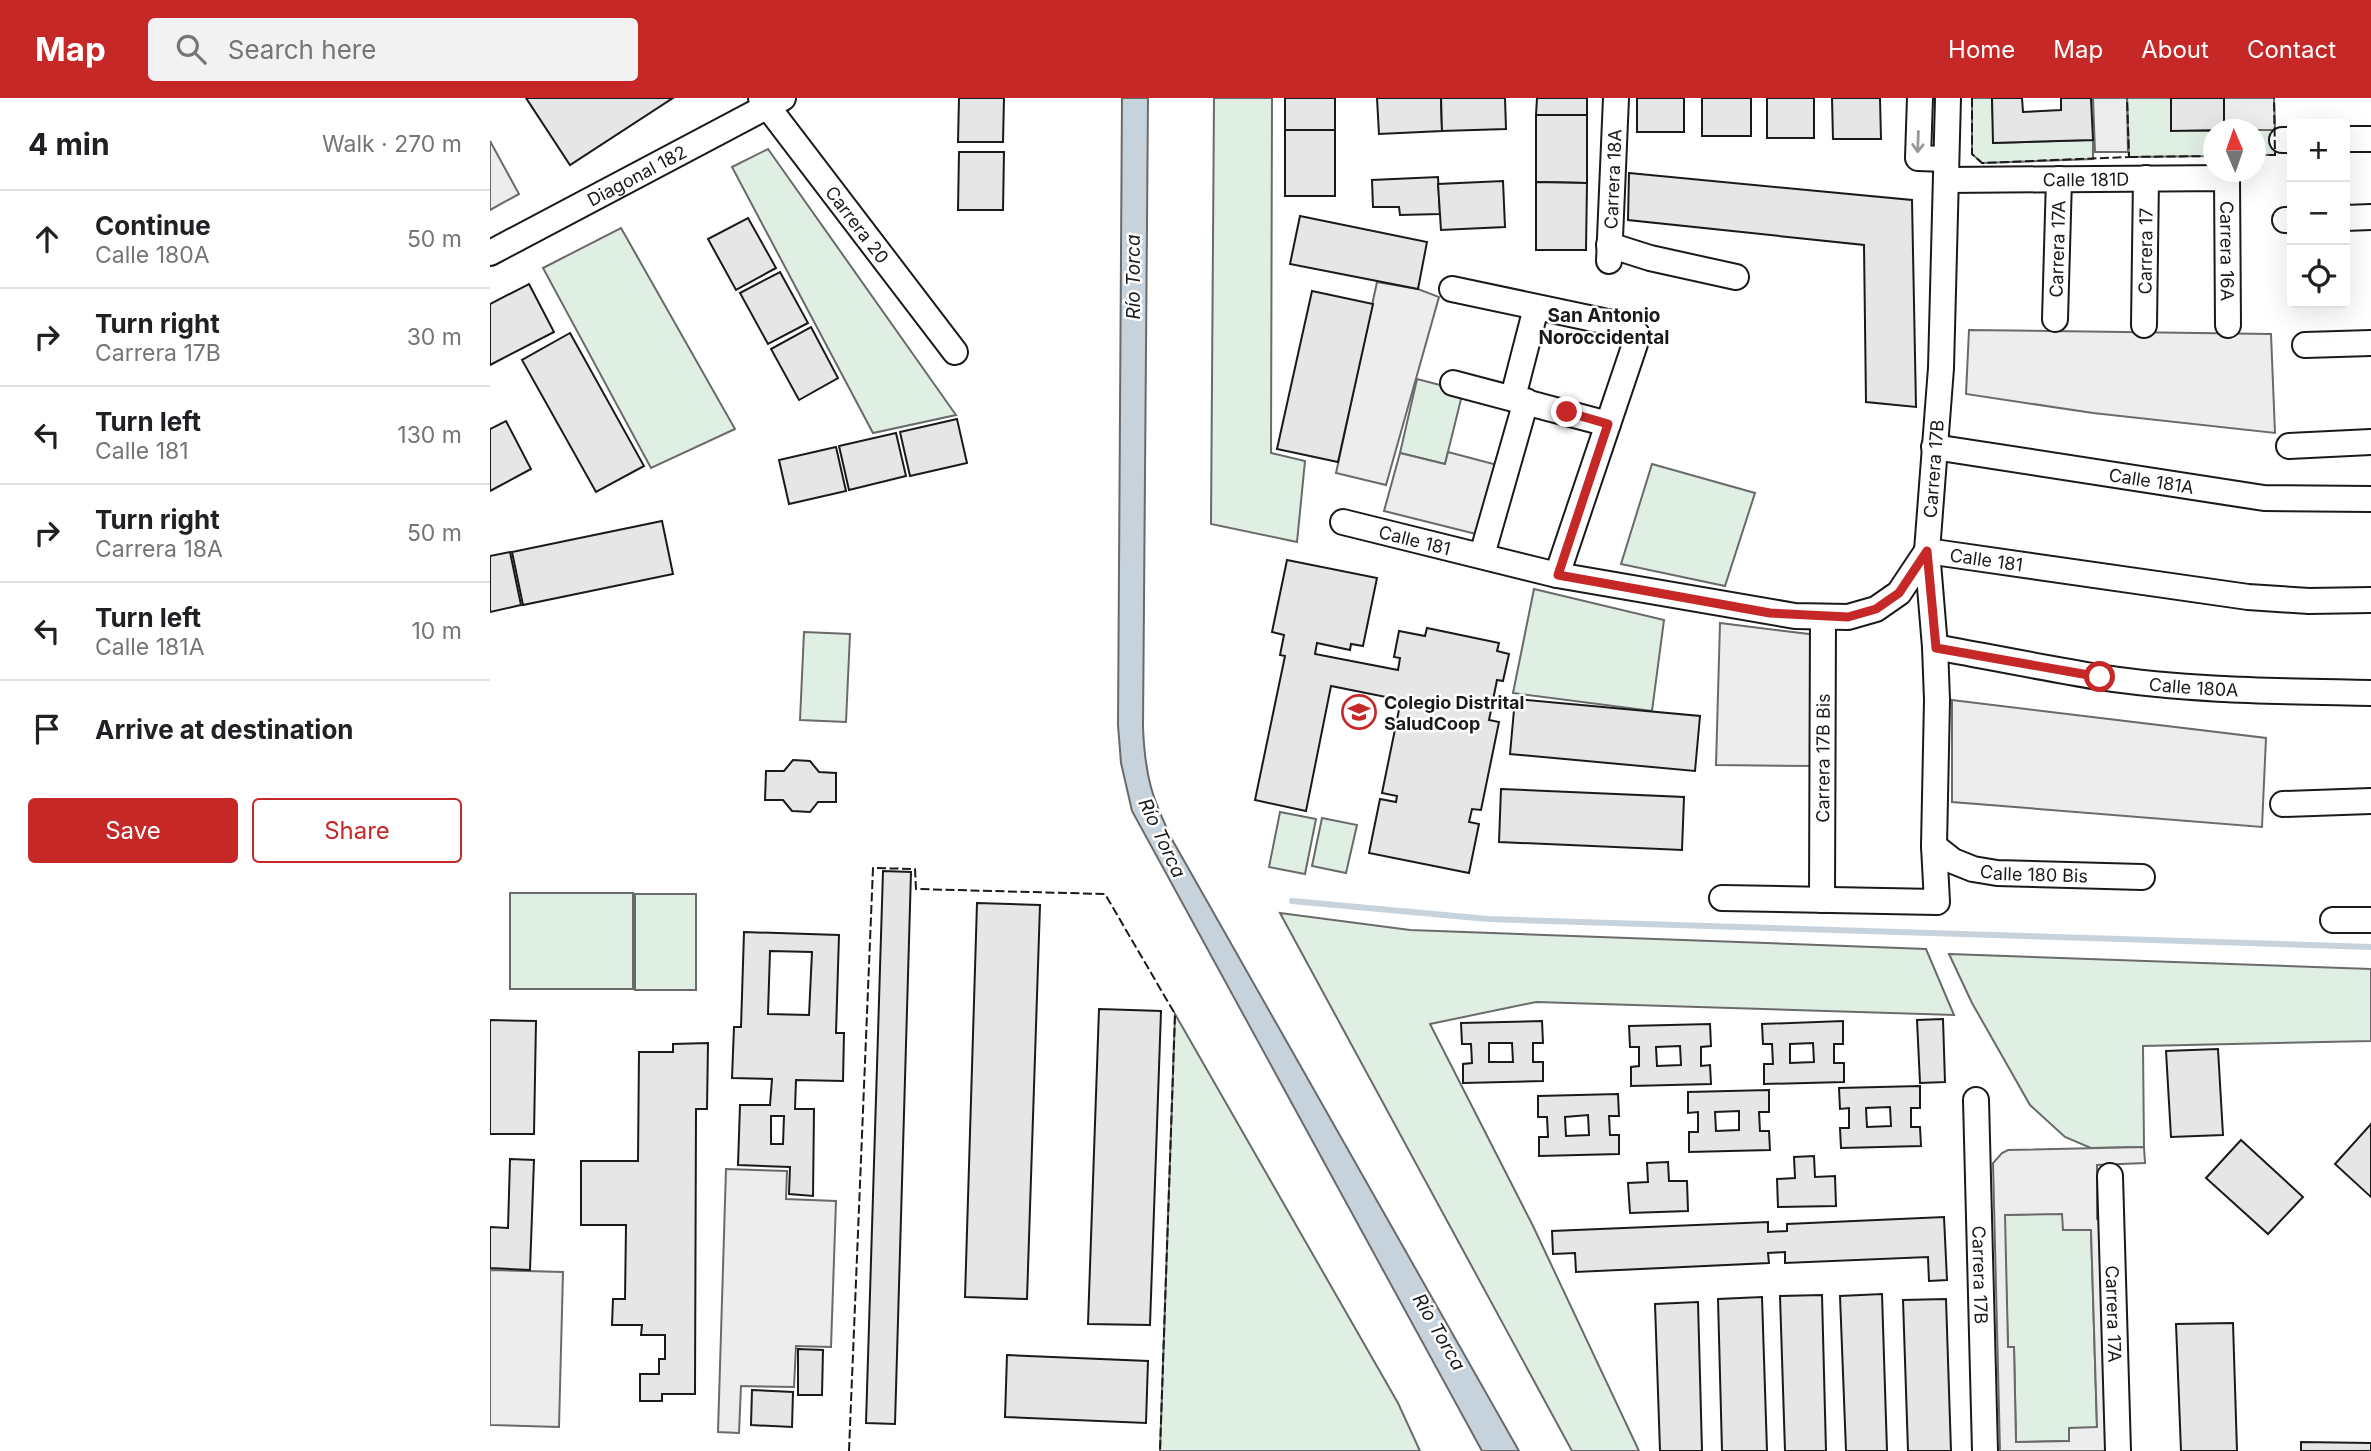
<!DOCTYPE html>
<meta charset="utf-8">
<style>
:root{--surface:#fff;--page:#f2f2f2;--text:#202124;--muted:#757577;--line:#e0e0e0;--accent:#c62828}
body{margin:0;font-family:Inter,sans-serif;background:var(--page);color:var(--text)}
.controls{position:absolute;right:21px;top:21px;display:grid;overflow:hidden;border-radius:7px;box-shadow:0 7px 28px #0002}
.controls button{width:63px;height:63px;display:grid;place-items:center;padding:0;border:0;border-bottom:2px solid var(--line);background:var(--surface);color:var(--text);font:35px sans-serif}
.compass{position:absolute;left:1713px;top:21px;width:63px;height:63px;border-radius:50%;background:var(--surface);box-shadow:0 7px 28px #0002;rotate:358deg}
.stop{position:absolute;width:21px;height:21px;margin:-16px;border:5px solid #c62828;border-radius:50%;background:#fff}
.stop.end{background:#c62828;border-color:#fff;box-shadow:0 2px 7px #0008}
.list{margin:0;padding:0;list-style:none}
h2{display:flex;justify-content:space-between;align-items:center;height:91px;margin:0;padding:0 28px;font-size:30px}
h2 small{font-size:23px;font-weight:400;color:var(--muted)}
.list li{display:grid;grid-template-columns:46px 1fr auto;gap:21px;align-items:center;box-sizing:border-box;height:98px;padding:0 28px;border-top:2px solid var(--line)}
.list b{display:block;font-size:26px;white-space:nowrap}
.list p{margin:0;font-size:23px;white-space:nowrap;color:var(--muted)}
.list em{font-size:23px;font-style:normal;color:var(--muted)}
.actions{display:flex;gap:14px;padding:21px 28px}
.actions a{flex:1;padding:16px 0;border:2px solid var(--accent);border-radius:7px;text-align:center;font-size:24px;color:var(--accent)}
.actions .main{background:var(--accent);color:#fff}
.icon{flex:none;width:38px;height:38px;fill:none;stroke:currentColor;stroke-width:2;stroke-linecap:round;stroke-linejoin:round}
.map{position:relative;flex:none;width:1881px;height:1353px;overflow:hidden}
header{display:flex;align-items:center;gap:42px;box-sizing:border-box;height:98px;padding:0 35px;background:var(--accent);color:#fff}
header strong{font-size:33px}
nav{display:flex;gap:38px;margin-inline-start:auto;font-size:24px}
.search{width:490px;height:63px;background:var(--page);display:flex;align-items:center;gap:18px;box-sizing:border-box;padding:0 24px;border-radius:7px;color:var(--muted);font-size:26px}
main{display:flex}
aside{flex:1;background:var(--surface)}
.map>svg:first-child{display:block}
.green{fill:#e0efe3;stroke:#6a6a6a;stroke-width:2}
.parking{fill:#ededed;stroke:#6a6a6a;stroke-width:2;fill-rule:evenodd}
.water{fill:#c6d2dc;stroke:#6a6a6a;stroke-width:2}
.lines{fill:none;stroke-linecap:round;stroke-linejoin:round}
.stream{stroke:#c6d2dc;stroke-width:6}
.building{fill:#e6e6e6;stroke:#1a1a1a;stroke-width:2;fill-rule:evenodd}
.minor-casing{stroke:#1a1a1a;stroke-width:28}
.minor{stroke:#fff;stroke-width:24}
.fence{stroke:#1a1a1a;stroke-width:2;stroke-dasharray:9 3.5;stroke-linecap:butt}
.oneway{stroke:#989898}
.route{stroke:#c62828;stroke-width:9}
.labels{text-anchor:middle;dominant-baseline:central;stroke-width:5;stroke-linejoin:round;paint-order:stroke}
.street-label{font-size:18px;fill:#1a1a1a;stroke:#fff}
.poi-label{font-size:18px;font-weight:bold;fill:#1a1a1a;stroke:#fff;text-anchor:start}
.water-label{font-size:19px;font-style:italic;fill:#1a1a1a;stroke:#fff}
.neighbourhood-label{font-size:19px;font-weight:bold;fill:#1a1a1a;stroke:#fff}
</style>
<header>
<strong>Map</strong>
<div class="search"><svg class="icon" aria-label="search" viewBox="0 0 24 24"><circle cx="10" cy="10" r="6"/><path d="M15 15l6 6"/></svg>Search here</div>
<nav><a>Home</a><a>Map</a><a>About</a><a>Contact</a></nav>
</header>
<main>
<aside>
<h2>4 min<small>Walk · 270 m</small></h2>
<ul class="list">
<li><svg class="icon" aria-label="ahead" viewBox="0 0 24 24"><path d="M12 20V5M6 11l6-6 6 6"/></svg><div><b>Continue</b><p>Calle 180A</p></div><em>50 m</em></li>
<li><svg class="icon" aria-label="right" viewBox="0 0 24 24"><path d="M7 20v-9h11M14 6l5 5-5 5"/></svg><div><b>Turn right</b><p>Carrera 17B</p></div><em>30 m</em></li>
<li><svg class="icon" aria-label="left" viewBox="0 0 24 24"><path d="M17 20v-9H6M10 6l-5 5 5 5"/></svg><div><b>Turn left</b><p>Calle 181</p></div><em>130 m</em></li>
<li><svg class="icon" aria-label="right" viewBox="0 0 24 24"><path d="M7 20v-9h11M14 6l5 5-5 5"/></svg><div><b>Turn right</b><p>Carrera 18A</p></div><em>50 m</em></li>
<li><svg class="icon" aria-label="left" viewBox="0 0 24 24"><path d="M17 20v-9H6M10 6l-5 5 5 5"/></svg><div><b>Turn left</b><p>Calle 181A</p></div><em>10 m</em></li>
<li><svg class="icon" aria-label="arrive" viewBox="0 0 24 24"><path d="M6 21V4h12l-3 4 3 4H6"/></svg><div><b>Arrive at destination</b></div></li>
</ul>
<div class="actions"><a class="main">Save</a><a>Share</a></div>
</aside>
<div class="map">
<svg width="1881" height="1353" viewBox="0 0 1881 1353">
<rect width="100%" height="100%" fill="#fff"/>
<!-- green -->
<g class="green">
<polygon points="724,0 782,0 781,355 815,363 807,444 721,426"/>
<polygon points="1482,0 1502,0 1504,45 1603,42 1603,61 1492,65 1482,56"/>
<polygon points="1637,0 1681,0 1681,32 1723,33 1723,58 1639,59"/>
<rect x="1766" y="32" width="19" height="25"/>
<polygon points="278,51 466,317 383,335 242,69"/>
<polygon points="131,130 245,331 161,370 53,170"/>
<polygon points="927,281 973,293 955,366 910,355"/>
<polygon points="1162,366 1265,395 1235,488 1131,466"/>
<polygon points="1044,491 1174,522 1162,613 1023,595"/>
<polygon points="314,534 360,536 356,624 310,622"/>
<polygon points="790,714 826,721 815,776 779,769"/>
<polygon points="832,720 867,727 856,775 822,768"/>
<rect x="20" y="795" width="123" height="96"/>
<rect x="145" y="796" width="61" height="96"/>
<polygon points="790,815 920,832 1436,851 1464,917 1046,904 940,926 1043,1128 1149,1353 1082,1353"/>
<polygon points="1459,856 1881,871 1881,943 1653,948 1654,1049 1601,1050 1575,1039 1540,1007 1482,905"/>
<polygon points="685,916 908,1305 930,1353 670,1353"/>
<polygon points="1572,1115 1601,1131 1607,1329 1579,1343 1526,1344 1524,1250 1518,1250 1514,1117"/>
</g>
<!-- parking -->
<g class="parking">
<polygon points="1603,0 1637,0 1638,54 1605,54"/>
<polygon points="1734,0 1784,0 1785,32 1734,32"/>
<polygon points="0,43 29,96 0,112"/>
<polygon points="887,184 928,191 949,199 896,387 846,375"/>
<polygon points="1479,232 1781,236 1785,335 1603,315 1476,296"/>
<polygon points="958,354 1011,368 994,438 894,413 910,355 955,366"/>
<polygon points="1230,525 1327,537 1323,668 1226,667"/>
<polygon points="1462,602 1776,640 1772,729 1462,704"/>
<path d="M1654 1049 1655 1065 1607 1067V1121L1611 1124 1619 1353H1510L1503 1065 1512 1055 1518 1052ZM1572 1116 1573 1132H1601L1607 1329 1579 1330V1343L1526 1344 1524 1249H1518L1515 1117Z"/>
<polygon points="236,1071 297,1073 296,1101 346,1103 341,1249 306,1248 304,1289 251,1288 249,1335 228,1334"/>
<polygon points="0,1172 73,1174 69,1329 0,1327"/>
</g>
<!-- water -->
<path class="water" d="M632 0H658L653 629C655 679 662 701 684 745L1029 1353H992L642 713 631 665 628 627Z"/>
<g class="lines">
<!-- stream -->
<polyline class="stream" points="802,803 998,821 1881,849"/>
</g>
<!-- building -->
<g class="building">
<polygon points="36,0 183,0 80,67"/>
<polygon points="469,0 514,0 513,44 468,44"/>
<rect x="795" y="0" width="50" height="32"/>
<polygon points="887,0 951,0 952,33 889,36"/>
<polygon points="951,0 1015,0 1016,31 952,33"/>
<polygon points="1047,0 1097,0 1097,17 1046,17"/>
<rect x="1147" y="0" width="47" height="34"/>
<rect x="1212" y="0" width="49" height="38"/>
<rect x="1277" y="0" width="47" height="40"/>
<polygon points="1342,0 1390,0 1391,41 1343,41"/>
<polygon points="1502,0 1532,0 1533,14 1571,12 1571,0 1601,0 1603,42 1503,45"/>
<polygon points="1681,0 1734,0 1734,32 1681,33"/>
<polygon points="1046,17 1097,17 1097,85 1046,84"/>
<rect x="795" y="32" width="50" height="66"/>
<polygon points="469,54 514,54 513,112 468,112"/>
<polygon points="1139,75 1422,102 1426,309 1376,304 1374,147 1138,122"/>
<polygon points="948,79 950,116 910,117 909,109 883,109 882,82"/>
<polygon points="1013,83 1015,129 951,132 948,86"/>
<polygon points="1046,84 1097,85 1096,152 1046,152"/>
<polygon points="810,118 937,144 928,191 800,166"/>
<polygon points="258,120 286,170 246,192 218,141"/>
<polygon points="290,174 318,225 278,246 250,195"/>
<polygon points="39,186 64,234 0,267 0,206"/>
<polygon points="822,193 883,206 848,364 787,351"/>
<polygon points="321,229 348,280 309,302 281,251"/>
<polygon points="80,235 154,368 106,394 32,262"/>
<polygon points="467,321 477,365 420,378 410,334"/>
<polygon points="16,323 41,371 0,393 0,331"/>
<polygon points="406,335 416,378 359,392 349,348"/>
<polygon points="346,349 356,393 299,406 289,362"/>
<polygon points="172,423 183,476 33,507 22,454"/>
<polygon points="20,454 31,507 0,514 0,458"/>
<polygon points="797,462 887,480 873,548 861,546 860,552 827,545 825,556 908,572 910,560 904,559 909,533 935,538 937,530 1009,545 1007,553 1019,556 1013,583 1007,582 999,622 1009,624 991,712 982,711 979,724 989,726 979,775 879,755 890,701 906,704 907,698 892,695 911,602 841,588 816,713 765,702 795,558 790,557 794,537 782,534"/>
<polygon points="1025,601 1210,618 1205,673 1020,656"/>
<polygon points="303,662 320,663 329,674 346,675 346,704 328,704 320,714 302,713 293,702 275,702 276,673 294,673"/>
<polygon points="1011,691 1194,699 1192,752 1009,744"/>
<polygon points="393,773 421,774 405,1326 376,1325"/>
<polygon points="487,805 550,807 537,1201 475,1199"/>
<path d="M254 834 349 837 346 935H354L353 983 306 982 305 1011H324L323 1098 299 1096 300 1069 248 1067 250 1007H280L282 981 242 980 244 929H251ZM280 853 322 854 319 917 278 916ZM281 1018H294L293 1046H281Z"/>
<polygon points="609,911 671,913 660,1227 598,1226"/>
<polygon points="1453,921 1455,984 1430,985 1427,922"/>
<polygon points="0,922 46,923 44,1036 0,1036"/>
<path d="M1052 923 1053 945H1043V964H1053V983L973 985V966L982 965 981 946H972L971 925ZM999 945H1022L1023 964H999Z"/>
<path d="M1353 923V946H1344V965H1354V984L1274 986V966H1283L1282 946H1273L1272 926ZM1323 945 1324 964 1300 965V946Z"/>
<path d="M1220 926 1221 948 1211 949V968L1220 967 1221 986 1141 988V969L1149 968V949H1140L1139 928ZM1190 948 1191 967 1167 968 1166 949Z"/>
<polygon points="218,945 217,1011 206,1011 205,1296 172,1296 172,1303 150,1303 150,1276 169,1276 169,1261 175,1261 175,1237 151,1237 152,1227 122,1227 123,1201 135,1201 136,1127 91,1127 91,1063 148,1063 149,954 183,954 183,946"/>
<polygon points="1728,951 1733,1037 1681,1039 1676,953"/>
<path d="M1430 988V1010H1421V1029H1430L1431 1048 1351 1050 1350 1030H1359V1010L1350 1011 1349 990ZM1400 1009 1401 1028 1377 1029 1376 1010Z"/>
<path d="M1279 992V1014H1269L1270 1033H1279L1280 1052 1199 1054V1034H1208V1014L1198 1015V994ZM1249 1013V1032L1226 1033 1225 1014Z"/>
<path d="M1128 996 1129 1018H1119L1120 1037H1129V1056L1049 1058V1039H1058L1057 1019H1048V998ZM1098 1017 1099 1037 1076 1038 1075 1019Z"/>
<polygon points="1881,1026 1881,1099 1845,1066"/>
<polygon points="1751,1042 1813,1099 1778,1136 1716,1080"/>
<polygon points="1324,1058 1325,1079 1345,1078 1346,1108 1288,1109 1287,1081 1305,1080 1304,1059"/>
<polygon points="20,1061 44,1062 40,1172 0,1170 0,1129 18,1130"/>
<polygon points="1178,1064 1179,1083 1197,1083 1198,1113 1140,1115 1138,1085 1158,1084 1157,1065"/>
<polygon points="1454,1119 1457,1182 1439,1183 1438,1159 1295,1165 1295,1154 1278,1155 1279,1165 1086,1174 1085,1155 1063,1156 1062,1133 1278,1124 1278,1134 1297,1133 1297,1126"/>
<polygon points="1392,1196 1397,1353 1356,1353 1350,1198"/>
<polygon points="1332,1197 1336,1353 1295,1353 1290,1198"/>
<polygon points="1272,1199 1277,1353 1232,1353 1228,1201"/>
<polygon points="1456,1201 1461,1353 1418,1353 1413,1202"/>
<polygon points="1208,1204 1212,1353 1170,1353 1165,1206"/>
<polygon points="1743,1225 1747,1353 1691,1353 1686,1226"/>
<polygon points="308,1251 333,1252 332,1297 308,1297"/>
<polygon points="517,1257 658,1263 656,1325 515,1319"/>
<polygon points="262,1292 303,1294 302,1329 261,1327"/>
<polygon points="1811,1344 1881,1345 1881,1353 1811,1353"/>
</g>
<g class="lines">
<!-- minor casing -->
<g class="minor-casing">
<g id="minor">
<path id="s1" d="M271 0 465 254"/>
<polyline points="1430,0 1428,60 1456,61"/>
<polyline points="1855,41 1881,41"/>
<polyline points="1792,42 1802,42"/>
<path id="s2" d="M1456 82 1737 80 1738 227"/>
<polyline points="1855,120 1881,119"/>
<polyline points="1795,122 1802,122"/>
<polyline points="1119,147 1160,160 1246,179"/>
<path id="s3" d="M0 155 293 0"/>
<path id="s4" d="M1119 163 1126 0"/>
<polyline points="962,191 1132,227 1146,235 1145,246 1067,477"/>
<path id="s5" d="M1565 221 1569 81"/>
<path id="s6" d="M1654 227 1656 80"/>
<polyline points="1815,247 1881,245"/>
<polyline points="963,285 1118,326"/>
<polyline points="1023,299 1046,210"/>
<polyline points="1799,348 1881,344"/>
<path id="s7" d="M1444 349 1774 400 1881 401"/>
<path id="s8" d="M853 424 1067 477 1305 518 1358 519 1386 511 1409 495 1437 453"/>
<path id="s9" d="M1437 453 1758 499 1819 503 1881 502"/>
<polyline points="992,457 1036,303"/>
<path id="s10" d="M1445 549C1500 559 1554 570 1609 579 1699 593 1790 593 1881 595"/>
<polyline points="1793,706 1881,703"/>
<path id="s11" d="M1444 748 1463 763 1483 771 1507 775 1652 779"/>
<path id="s12" d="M1232 800 1447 804 1444 748 1447 602 1445 549 1437 453 1451 270 1458 0"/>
<path id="s13" d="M1332 802 1333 519"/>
<polyline points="1843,822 1881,822"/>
<path id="s14" d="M1486 1002 1495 1353"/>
<path id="s15" d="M1620 1078 1628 1353"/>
</g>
</g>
<!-- minor -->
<use href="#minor" class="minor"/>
<!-- fence -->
<g class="fence">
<polyline points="1482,0 1482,56 1492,65 1639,59 1637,0"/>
<polyline points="1766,57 1785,57 1784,0"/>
<polyline points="1639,59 1724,58"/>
<polyline points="359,1353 383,770 425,771 426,791 615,796 685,916 670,1353"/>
</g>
</g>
<!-- one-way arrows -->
<defs><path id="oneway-shaft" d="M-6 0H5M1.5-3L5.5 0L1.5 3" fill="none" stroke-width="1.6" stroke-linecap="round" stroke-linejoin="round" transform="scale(1.75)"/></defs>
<use class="oneway" href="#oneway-shaft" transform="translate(1428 44) rotate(92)"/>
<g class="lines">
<!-- route -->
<polyline class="route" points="1077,314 1118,326 1068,477 1280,515 1358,519 1386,511 1409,495 1437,453 1446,550 1610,579"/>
</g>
<!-- icons -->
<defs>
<g id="school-ring" transform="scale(1.75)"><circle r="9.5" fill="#fff" stroke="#c62828" stroke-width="1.5"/><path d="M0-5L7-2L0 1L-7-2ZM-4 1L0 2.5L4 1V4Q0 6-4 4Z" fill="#c62828"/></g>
</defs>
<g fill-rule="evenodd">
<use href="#school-ring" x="869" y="614"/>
</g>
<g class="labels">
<!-- street labels -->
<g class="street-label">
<text stroke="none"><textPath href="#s3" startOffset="166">Diagonal 182</textPath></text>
<text stroke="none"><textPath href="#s2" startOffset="140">Calle 181D</textPath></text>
<text stroke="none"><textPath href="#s4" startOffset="82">Carrera 18A</textPath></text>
<text stroke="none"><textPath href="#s1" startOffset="159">Carrera 20</textPath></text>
<text stroke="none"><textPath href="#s5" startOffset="70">Carrera 17A</textPath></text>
<text stroke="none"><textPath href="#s6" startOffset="74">Carrera 17</textPath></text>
<text stroke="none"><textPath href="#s2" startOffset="354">Carrera 16A</textPath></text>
<text stroke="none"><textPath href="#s12" startOffset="649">Carrera 17B</textPath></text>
<text stroke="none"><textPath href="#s7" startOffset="220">Calle 181A</textPath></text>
<text stroke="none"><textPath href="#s8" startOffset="74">Calle 181</textPath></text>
<text stroke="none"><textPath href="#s9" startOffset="60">Calle 181</textPath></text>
<text stroke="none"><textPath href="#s10" startOffset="262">Calle 180A</textPath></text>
<text stroke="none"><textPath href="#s13" startOffset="142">Carrera 17B Bis</textPath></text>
<text stroke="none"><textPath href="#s11" startOffset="107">Calle 180 Bis</textPath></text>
<text stroke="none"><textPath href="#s14" startOffset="175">Carrera 17B</textPath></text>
<text stroke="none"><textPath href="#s15" startOffset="138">Carrera 17A</textPath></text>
</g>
<!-- poi labels -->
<g class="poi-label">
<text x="894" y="604">Colegio Distrital<tspan x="894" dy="21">SaludCoop</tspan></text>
</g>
<!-- water labels -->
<g class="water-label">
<text transform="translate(643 179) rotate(-90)">Río Torca</text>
<text transform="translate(672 740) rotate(65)">Río Torca</text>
<text transform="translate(949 1234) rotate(60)">Río Torca</text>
</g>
<!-- neighbourhood labels -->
<g class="neighbourhood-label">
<text x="1114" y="217">San Antonio<tspan x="1114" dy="22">Noroccidental</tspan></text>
</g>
</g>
</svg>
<div class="controls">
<button>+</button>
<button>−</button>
<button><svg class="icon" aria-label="locate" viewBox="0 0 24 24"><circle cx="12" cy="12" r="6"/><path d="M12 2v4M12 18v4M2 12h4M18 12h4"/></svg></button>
</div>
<svg class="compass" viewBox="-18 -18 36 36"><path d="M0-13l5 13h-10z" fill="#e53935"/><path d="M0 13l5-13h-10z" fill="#757577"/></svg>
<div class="stop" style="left:1610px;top:579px"></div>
<div class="stop end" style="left:1077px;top:314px"></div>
</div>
</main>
